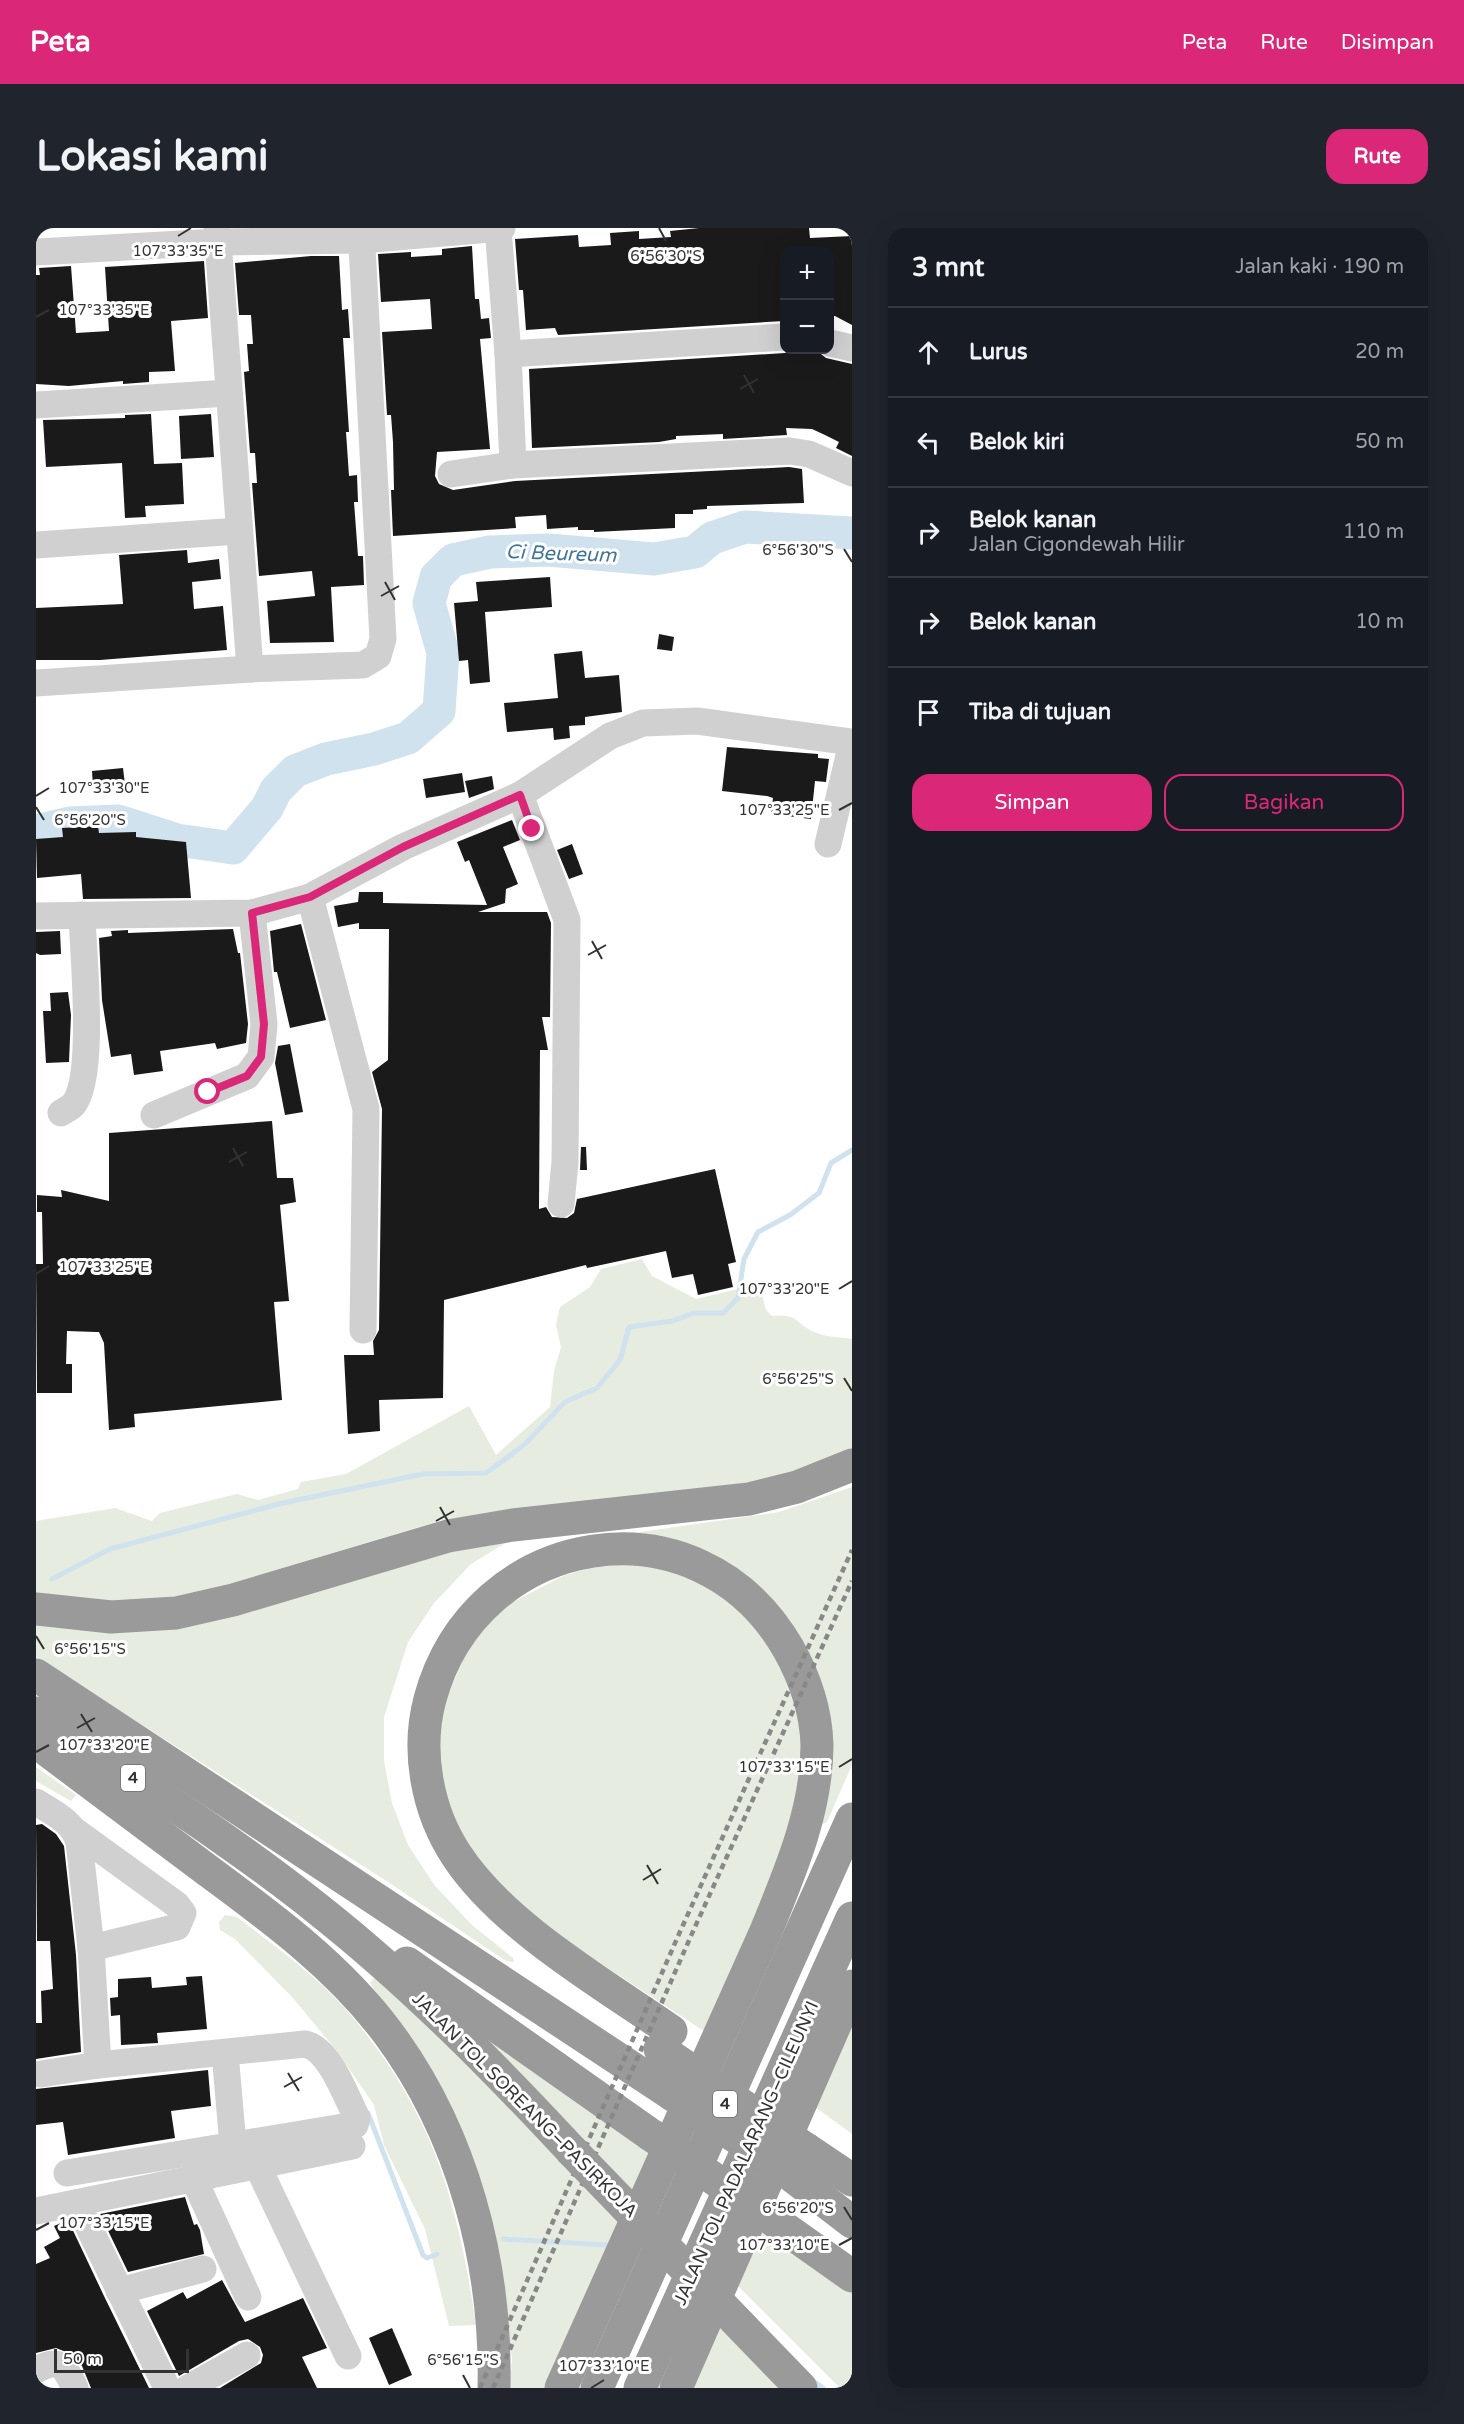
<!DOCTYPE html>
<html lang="id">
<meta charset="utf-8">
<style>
:root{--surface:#171b24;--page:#20242c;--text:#f1f3f6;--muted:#9ea1a6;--line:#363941;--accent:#db2777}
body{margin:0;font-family:"Varela Round",sans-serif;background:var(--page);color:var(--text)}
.controls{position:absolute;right:18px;top:18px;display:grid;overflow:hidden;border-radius:12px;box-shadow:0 6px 24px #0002}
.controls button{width:54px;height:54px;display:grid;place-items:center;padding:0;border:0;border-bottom:2px solid var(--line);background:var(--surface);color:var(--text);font:30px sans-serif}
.scale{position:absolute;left:18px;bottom:15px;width:135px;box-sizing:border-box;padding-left:6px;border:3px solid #333;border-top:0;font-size:16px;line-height:21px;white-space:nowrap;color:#333;-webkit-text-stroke:4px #fff;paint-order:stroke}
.stop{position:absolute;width:18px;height:18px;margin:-14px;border:4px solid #db2777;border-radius:50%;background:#fff}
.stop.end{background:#db2777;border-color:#fff;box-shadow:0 2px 6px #0008}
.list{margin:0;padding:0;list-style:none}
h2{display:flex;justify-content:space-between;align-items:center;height:78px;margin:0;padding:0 24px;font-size:26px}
h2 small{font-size:20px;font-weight:400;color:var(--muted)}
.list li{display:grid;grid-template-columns:39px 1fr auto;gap:18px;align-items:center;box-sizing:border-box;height:90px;padding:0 24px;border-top:2px solid var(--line)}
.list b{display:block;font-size:22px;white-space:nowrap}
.list p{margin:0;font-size:20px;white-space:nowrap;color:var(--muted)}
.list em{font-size:20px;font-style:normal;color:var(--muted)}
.actions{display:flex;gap:12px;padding:18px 24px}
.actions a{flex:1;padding:14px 0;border:2px solid var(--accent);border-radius:18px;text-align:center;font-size:21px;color:var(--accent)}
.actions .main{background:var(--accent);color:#fff}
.icon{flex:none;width:33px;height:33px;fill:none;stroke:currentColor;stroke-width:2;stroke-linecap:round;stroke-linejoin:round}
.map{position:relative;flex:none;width:816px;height:2160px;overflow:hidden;border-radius:18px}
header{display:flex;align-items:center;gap:36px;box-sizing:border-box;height:84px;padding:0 30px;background:var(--accent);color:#fff}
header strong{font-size:28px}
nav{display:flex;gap:33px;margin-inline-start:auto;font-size:21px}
.intro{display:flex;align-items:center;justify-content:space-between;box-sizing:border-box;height:144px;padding:0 36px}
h1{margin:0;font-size:42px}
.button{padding:15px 27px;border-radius:18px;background:var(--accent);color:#fff;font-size:21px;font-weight:700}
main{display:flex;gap:36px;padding:0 36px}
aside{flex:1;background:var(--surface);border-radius:18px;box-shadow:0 6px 24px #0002}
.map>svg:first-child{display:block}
.green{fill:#e6ecdf}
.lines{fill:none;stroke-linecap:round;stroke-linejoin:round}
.stream{stroke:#cfe2ee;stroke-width:5}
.river{stroke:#cfe2ee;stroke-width:33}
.building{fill:#1a1a1a}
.minor{stroke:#d0d0d0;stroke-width:27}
.highway{stroke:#9a9a9a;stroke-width:33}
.rail{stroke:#888;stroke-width:4.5;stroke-dasharray:6 4.5;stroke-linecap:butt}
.highway-bridge{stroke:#9a9a9a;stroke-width:33}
.route{stroke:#db2777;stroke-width:8}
.ticks{fill:none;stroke:#333;stroke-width:2}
.labels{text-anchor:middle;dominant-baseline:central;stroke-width:6;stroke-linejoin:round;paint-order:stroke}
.shield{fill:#fff;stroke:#707070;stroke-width:1.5}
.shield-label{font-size:16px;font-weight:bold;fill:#333}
.street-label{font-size:18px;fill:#333;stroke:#fff}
.water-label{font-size:20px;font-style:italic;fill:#3f7597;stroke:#fff}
.ticks-label{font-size:15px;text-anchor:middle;fill:#333;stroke:#fff;stroke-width:6;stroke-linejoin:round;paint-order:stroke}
</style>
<header>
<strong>Peta</strong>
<nav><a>Peta</a><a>Rute</a><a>Disimpan</a></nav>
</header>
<div class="intro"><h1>Lokasi kami</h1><a class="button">Rute</a></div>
<main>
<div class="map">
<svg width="816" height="2160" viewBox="0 0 816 2160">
<rect width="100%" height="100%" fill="#fff"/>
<!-- green -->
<g class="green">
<path d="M606 1031 616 1048 660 1071 723 1056 730 1082 736 1088C763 1087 755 1091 774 1102 786 1109 803 1109 816 1111V1222L732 1252 406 1292 140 1372 61 1377 0 1368V1293L79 1280 116 1293 124 1285 201 1266 222 1272 262 1261 265 1254 310 1246 433 1178 460 1227 514 1179 518 1143 525 1119 520 1097 524 1079 554 1059 565 1041Z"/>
<polygon points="816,1259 816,1537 791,1594 787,1596 739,1381 577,1308 743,1284"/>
<polygon points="474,1312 435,1336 398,1375 372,1414 348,1489 348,1533 356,1575 372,1617 399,1658 436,1697 477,1730 478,1734 470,1733 352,1654 0,1429 0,1393"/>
<path d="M603 1335C620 1340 641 1342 656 1351 671 1359 688 1370 701 1381 740 1413 773 1485 766 1535 753 1630 707 1718 671 1805L529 1712 488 1682 430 1619 404 1550 402 1513 407 1478 433 1418 452 1395 477 1374 527 1348 553 1340Z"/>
<polygon points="0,1539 40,1567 35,1573 0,1553"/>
<path d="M189 1687 201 1689C242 1721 285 1751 318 1791 398 1888 422 1975 440 2097L413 2098 389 2001 348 1917 338 1877 301 1823 256 1769 199 1711 184 1702 183 1694Z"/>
<polygon points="341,1746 588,1990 512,2160 474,2160 476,2131 469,2069 381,1824 334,1755"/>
<polygon points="406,1771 617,1928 600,1966"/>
<polygon points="816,1787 816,1906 775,1876"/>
<polygon points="720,2001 783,2040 816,2064 816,2160 804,2160 696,2052"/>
<polygon points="673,2090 753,2160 646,2160"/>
</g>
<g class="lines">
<!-- stream -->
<g class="stream">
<polyline points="16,1351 74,1321 247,1275 387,1246 450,1245 488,1217 529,1174 561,1160 584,1132 593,1099 636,1093 658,1085 687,1085 702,1070 708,1031 722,1004 754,987 783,965 795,935 816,922"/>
<polyline points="332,1885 387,2027 391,2030 401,2026"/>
<polyline points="467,2011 571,2017"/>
<polyline points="776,2152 787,2160"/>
</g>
<!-- river -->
<polyline class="river" points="0,603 34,595 82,593 141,612 197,620 231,580 240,562 259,543 290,531 338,521 372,510 403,483 407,425 393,375 400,349 417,332 454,324 512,322 618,331 659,324 676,310 709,299 816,305"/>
</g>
<!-- building -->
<g class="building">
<polygon points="663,0 773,0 774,10 816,8 816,97 799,88 794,88 794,22 748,22 748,93 522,107 519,100 490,102 487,62 483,62 479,11 542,7 543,19 575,17 574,5 603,3 603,11 635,9 634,3"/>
<polygon points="436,18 439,71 443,71 445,91 453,90 455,110 444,111 454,221 401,224 399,248 403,256 417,262 479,253 753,239 766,241 768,275 671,278 671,281 657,282 657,286 639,286 639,300 558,304 558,302 542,302 542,299 511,301 510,287 479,289 480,300 357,308 355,262 358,262 357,214 355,187 351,187 346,104 396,101 394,71 345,74 342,26 375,24 375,29 406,27 406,21"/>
<polygon points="275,28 303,28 306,82 312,81 314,110 307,110 313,204 310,204 313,248 321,247 322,274 318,274 322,328 327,328 328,357 295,359 298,414 234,415 231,373 279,368 276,343 223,348 216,255 221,255 219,225 214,225 208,144 213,143 211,116 217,116 215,87 203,87 199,35"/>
<polygon points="168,33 172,90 135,93 139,143 113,144 113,154 87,156 87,153 33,158 0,156 0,47 4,47 3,40 35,38 40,105 73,103 69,39"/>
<polygon points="757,122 780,122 790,130 816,136 816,228 800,220 803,214 789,207 776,201 750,200 751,207 687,211 687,206 640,208 640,211 623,214 496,220 493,141 749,125"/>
<polygon points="115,186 118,236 146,235 148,276 109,278 110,289 89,290 86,235 10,239 7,192 89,190 89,187"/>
<polygon points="175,186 178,229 145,231 143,188"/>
<polygon points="151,322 152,335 183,331 185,351 156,354 158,381 187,378 191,422 64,432 0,432 0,380 87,376 83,327"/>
<polygon points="514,349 516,379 449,384 454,454 434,456 432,432 423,433 418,375 442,373 440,354"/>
<polygon points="623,406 638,409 636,423 621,421"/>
<polygon points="546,423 549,450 583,447 586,484 549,489 549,497 533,498 534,510 518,512 517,500 471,504 468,475 522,470 518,426"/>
<polygon points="691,519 782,526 782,530 793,531 790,554 779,553 775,591 735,586 737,570 731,568 686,563"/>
<polygon points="87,540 89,557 57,560 56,543"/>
<polygon points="426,545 429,564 390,570 387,551"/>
<polygon points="456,548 458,561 433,570 429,553"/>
<polygon points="476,592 484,612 467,619 482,656 470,661 469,675 442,684 511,684 515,695 514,789 506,789 512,822 504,822 503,981 510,979 516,989 531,990 538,985 541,971 679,941 700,1034 692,1036 697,1059 662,1067 657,1046 636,1050 630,1023 551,1040 550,1037 408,1072 407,1170 343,1172 344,1203 312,1206 308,1127 338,1127 337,1113 343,1102 346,881 336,844 352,832 353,701 323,701 323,695 302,699 298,678 322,674 323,664 347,664 347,675 451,677 433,632 429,634 421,614"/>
<polygon points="62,598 63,605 100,604 100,609 150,614 155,670 47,671 45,646 1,650 0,611 27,609 26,600"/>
<polygon points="536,616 547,646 533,651 521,622"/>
<polygon points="265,696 290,792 254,800 241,744 238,744 234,703"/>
<polygon points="197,701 202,725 204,725 212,796 210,815 181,821 179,815 124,823 127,843 98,847 95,826 75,829 66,772 63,710 76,708 75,703 92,702 92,705"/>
<polygon points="24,703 25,726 4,727 0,725 0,704"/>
<polygon points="32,764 35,787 33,834 10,835 7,783 15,783 14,765"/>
<polygon points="254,816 267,884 249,887 239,835 242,818"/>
<polygon points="236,893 241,950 257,950 260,974 244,977 253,1073 238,1074 246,1172 98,1186 99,1199 73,1202 68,1115 63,1104 60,1104 31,1103 30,1136 36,1136 36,1165 1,1165 0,1036 7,1036 6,984 1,984 1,967 26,969 25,962 73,973 73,905"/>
<polygon points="545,919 550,919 551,942 544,942"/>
<polygon points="6,1596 20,1606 28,1618 40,1727 45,1824 0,1831 0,1795 6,1795 5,1763 17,1761 14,1713 1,1713 0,1597"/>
<polygon points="166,1748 171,1801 121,1805 122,1815 85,1817 84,1787 75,1788 74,1770 82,1769 82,1751 115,1749 116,1760 151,1757 150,1749"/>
<polygon points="172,1842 175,1878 135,1883 139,1910 32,1927 27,1894 0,1897 0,1861"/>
<polygon points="149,1969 158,1997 161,1996 164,2002 168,2026 92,2044 64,1986"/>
<polygon points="32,1992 68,2068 113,2160 55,2160 46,2138 35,2126 20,2120 0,2125 0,2036 14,2030 8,2019 24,2010 18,1998"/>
<polygon points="186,2052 209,2094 267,2070 291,2120 266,2129 281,2160 184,2160 225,2135 227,2127 224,2119 212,2111 203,2113 143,2148 111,2083 147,2064 151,2071"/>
<polygon points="356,2100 376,2147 353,2157 333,2110"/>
</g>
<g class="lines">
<!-- minor -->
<g class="minor">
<polyline points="181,0 214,441"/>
<polyline points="462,0 472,126 477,237"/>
<polyline points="0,24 181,14 325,12 466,0"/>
<polyline points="794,115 816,120"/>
<polyline points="472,126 748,109"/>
<polyline points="0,177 193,165"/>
<polyline points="415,246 477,237 754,223 773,226 816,245"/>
<polyline points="0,317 203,303"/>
<polyline points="0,455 214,441 327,437 342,428 347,411 325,0"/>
<polyline points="484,567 531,692 529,934 525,976"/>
<polyline points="792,616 816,515"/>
<polyline points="274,669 330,881 327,1102"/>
<polyline points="0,688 216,685 274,669 367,619 484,567 574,508 607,495 661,493 816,514"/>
<path d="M25 885C29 882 34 880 37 877 60 851 47 725 46 687"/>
<polyline points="118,887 211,848 225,829 228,796 216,685"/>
<path d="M0 1574C18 1585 36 1593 43 1614L55 1720 62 1837"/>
<polyline points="39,1603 141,1677 147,1685 141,1699 55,1720"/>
<polyline points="189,1825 197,1917"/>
<path d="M5 1846 62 1837 269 1816C294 1821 310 1869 321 1890L319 1897 31 1945"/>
<polyline points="221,1937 312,2128"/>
<polyline points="157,1949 212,2069"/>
<polyline points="41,1975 131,2160"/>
<polyline points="0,1983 316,1918"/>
<polyline points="83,2063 167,2041"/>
<path d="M0 2142C25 2129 28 2138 39 2160"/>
<polyline points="152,2160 211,2127"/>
</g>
<!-- highway -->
<g class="highway">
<polyline points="0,1381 75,1389 140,1385 197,1372 412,1308 477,1297 713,1271 761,1259 816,1237"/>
<polyline points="0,1447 637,1867"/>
<path d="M0 1485C95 1549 193 1610 283 1682 374 1754 457 1838 536 1923"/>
<path d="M0 1514C57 1556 114 1599 171 1642 236 1690 303 1739 352 1805 427 1906 461 2036 458 2160"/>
<polyline points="371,1735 615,1907"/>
<polyline points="770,1921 816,1952"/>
<polyline points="756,1948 816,1994"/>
<polyline points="730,1987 816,2048"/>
<path d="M525 2160 730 1703C754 1644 781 1582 781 1517 780 1483 769 1450 752 1420 661 1263 440 1302 394 1471 380 1523 391 1583 421 1628 467 1698 566 1755 635 1803"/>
<polyline points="561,2160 816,1591"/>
<polyline points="604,2160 816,1690"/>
<polyline points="640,2160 816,1758"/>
</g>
<!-- rail -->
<g class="rail">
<polyline points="444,2160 643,1706 816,1322"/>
<polyline points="457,2160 654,1710 816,1353"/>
</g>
<!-- highway-bridge -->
<g class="highway-bridge">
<polyline points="624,1821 770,1921"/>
<polyline points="637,1867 757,1947"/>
<polyline points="615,1907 730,1987"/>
<polyline points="536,1923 765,2160"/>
</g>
</g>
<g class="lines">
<!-- route -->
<polyline class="route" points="172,864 211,848 225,829 228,796 216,685 274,669 367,619 484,567 496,601"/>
</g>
<!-- ticks -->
<path class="ticks" d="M623 0 630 13M142 8 155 0M0 89 13 82M708 147 718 165M704 161 722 151M808 321 816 334M349 354 359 372M345 368 363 358M0 568 13 560M0 579 8 592M803 582 816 575M556 713 566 731M552 727 570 717M197 920 207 938M193 934 211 924M0 1046 13 1038M803 1061 816 1053M808 1150 816 1163M404 1279 414 1297M400 1293 418 1283M0 1408 8 1421M45 1486 56 1504M41 1500 59 1490M0 1524 13 1517M803 1539 816 1531M611 1637 622 1656M607 1652 625 1641M252 1845 263 1863M248 1859 266 1849M808 1979 816 1992M0 2002 13 1995M803 2017 816 2010M427 2147 434 2160M555 2160 568 2152"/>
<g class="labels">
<!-- shield labels -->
<g class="shield">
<rect x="85" y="1537" width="24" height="26" rx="4.5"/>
<rect x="677" y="1863" width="24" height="26" rx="4.5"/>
</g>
<g class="shield-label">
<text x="97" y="1550">4</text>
<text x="689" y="1876">4</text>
</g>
<!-- street labels -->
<g class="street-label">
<text transform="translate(489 1877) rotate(45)">JALAN TOL SOREANG–PASIRKOJA</text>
<text transform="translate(710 1925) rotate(-66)">JALAN TOL PADALARANG–CILEUNYI</text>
</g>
<!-- water labels -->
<g class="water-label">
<text transform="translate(525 326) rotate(2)">Ci Beureum</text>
</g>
</g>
<g class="ticks-label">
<text x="142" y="28">107°33'35"E</text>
<text x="630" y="33">6°56'30"S</text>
<text x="68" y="87">107°33'35"E</text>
<text x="762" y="327">6°56'30"S</text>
<text x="68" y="565">107°33'30"E</text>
<text x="748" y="587">107°33'25"E</text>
<text x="54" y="597">6°56'20"S</text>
<text x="68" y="1044">107°33'25"E</text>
<text x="748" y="1066">107°33'20"E</text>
<text x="762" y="1156">6°56'25"S</text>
<text x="54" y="1426">6°56'15"S</text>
<text x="68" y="1522">107°33'20"E</text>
<text x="748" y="1544">107°33'15"E</text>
<text x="762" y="1985">6°56'20"S</text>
<text x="68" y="2000">107°33'15"E</text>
<text x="748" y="2022">107°33'10"E</text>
<text x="427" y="2137">6°56'15"S</text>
<text x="568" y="2143">107°33'10"E</text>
</g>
</svg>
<div class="controls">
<button>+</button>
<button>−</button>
</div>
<div class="scale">50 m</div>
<div class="stop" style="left:172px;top:864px"></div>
<div class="stop end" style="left:496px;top:601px"></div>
</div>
<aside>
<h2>3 mnt<small>Jalan kaki · 190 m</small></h2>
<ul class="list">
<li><svg class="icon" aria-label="ahead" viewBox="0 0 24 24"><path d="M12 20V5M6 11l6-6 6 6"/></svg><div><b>Lurus</b></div><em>20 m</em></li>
<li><svg class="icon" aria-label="left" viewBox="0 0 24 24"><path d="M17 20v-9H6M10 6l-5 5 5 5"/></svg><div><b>Belok kiri</b></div><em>50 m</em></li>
<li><svg class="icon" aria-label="right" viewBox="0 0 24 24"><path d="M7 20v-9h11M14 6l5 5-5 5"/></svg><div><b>Belok kanan</b><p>Jalan Cigondewah Hilir</p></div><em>110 m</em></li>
<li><svg class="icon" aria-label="right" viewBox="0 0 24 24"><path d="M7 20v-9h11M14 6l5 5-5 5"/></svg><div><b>Belok kanan</b></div><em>10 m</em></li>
<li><svg class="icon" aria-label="arrive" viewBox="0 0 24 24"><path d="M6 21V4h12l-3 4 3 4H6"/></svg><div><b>Tiba di tujuan</b></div></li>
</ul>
<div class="actions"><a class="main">Simpan</a><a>Bagikan</a></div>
</aside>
</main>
